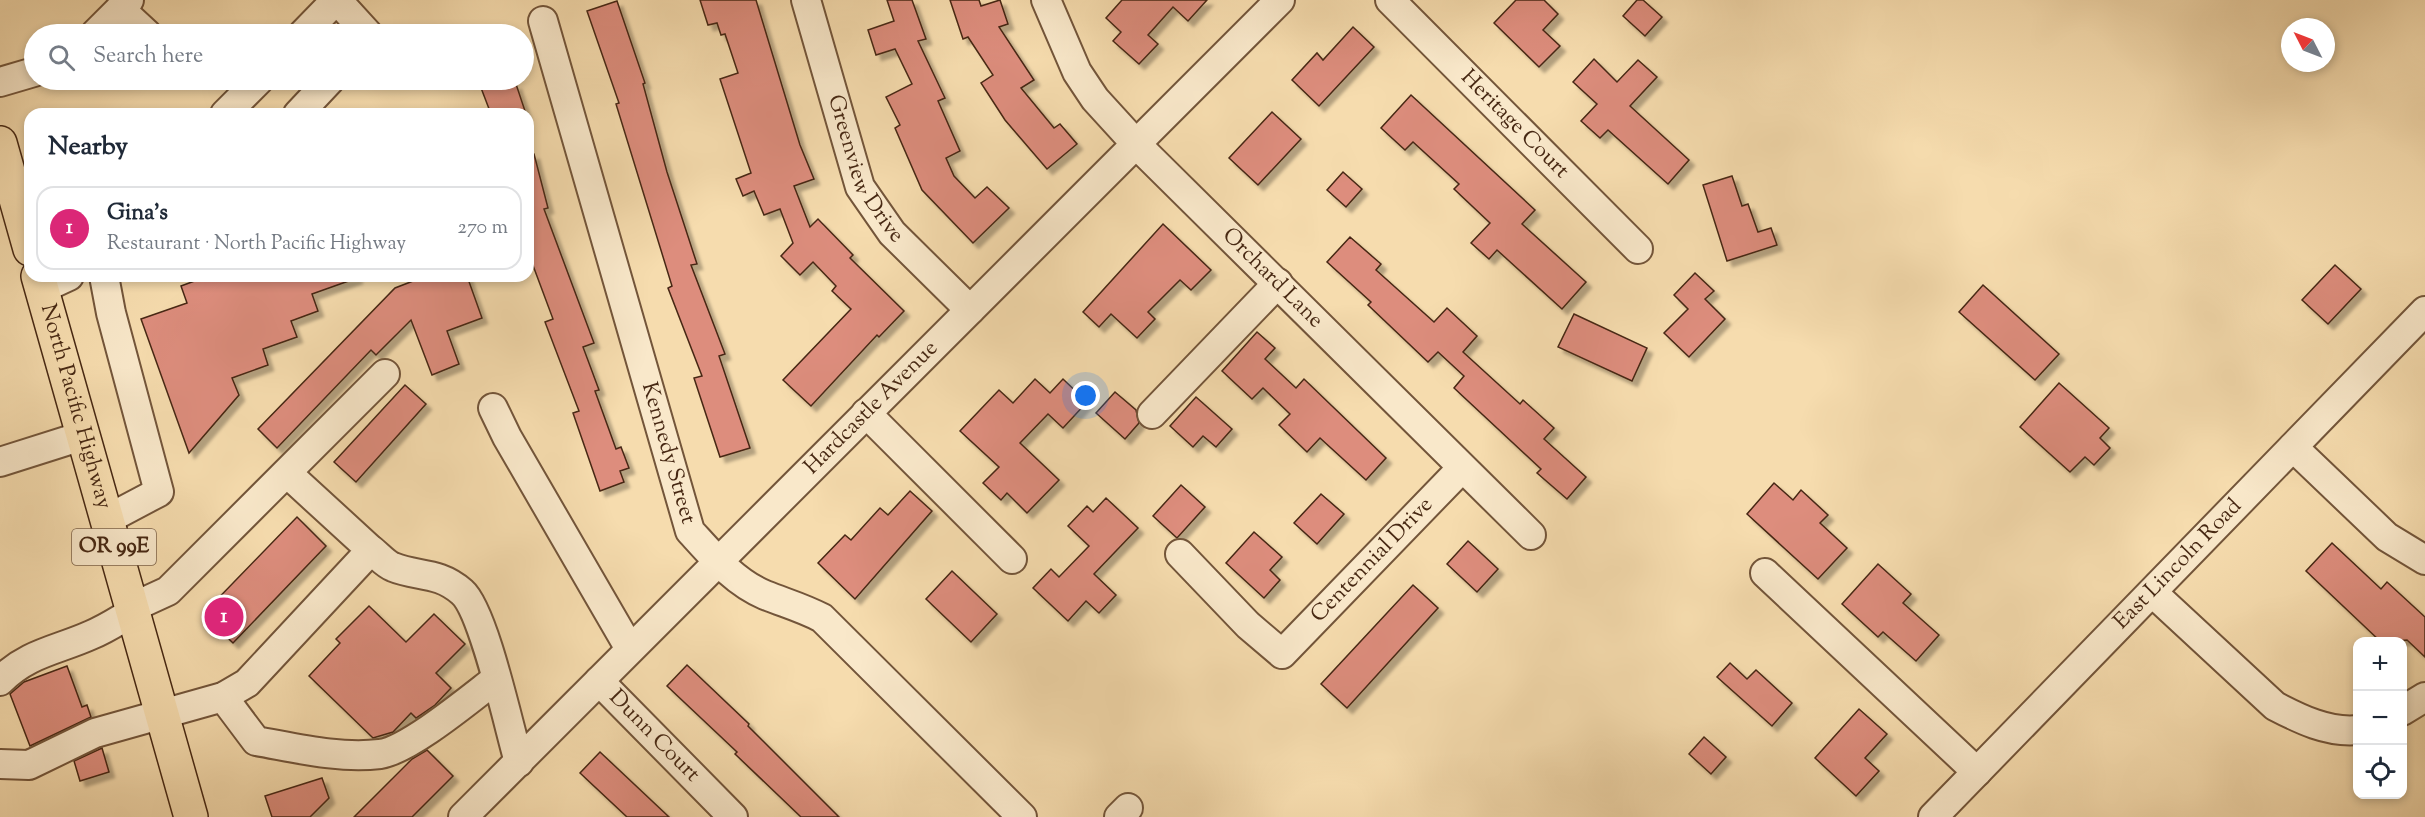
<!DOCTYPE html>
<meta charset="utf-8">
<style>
:root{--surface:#fff;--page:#f6f6f7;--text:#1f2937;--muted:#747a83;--line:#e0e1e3;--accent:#db2777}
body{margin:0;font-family:"Sorts Mill Goudy",serif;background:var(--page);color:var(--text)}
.controls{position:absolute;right:18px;bottom:18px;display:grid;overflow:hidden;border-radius:12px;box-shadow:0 3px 9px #0003}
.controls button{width:54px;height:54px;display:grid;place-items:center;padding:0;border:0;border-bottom:2px solid var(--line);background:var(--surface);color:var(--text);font:30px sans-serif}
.compass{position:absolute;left:2281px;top:18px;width:54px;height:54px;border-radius:50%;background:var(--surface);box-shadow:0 3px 9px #0003;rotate:312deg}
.you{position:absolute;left:1086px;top:396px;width:21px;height:21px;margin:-15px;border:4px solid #fff;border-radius:50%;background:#1a73e8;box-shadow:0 0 0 9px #1a73e833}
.badge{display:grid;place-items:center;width:39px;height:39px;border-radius:50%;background:var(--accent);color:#fff;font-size:20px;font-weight:700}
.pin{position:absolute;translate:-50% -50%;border:3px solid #fff;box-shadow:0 2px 6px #0006}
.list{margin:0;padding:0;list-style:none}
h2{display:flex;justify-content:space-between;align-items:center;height:78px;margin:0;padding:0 24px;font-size:26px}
h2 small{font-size:20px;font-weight:400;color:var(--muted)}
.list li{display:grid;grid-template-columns:39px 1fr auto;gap:18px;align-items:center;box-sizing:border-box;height:84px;margin:0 12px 12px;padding:0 12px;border:2px solid var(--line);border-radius:18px}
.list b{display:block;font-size:22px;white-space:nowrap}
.list p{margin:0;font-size:20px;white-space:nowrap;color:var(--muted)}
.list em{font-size:20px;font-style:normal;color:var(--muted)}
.icon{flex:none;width:33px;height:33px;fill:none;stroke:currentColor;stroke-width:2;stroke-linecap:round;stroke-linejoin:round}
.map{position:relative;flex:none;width:2425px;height:817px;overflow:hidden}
.search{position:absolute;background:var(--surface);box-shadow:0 3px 9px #0003;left:24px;top:24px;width:510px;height:66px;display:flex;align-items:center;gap:15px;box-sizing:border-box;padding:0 21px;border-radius:33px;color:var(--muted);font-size:22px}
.panel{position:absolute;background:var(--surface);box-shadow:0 3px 9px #0003;left:24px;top:108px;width:510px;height:174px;border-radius:18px}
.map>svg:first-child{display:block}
.building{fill:#dd8d7d;stroke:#472813;stroke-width:1.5;filter:url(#shadow)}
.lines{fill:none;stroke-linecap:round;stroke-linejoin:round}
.minor-casing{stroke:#73553a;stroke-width:32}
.major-casing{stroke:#472813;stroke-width:36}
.minor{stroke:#f9e8ca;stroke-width:28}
.major{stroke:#f6dcae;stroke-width:33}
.labels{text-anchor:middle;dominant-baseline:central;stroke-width:4.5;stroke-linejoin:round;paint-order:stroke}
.shield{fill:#f9e8ca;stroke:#7c624a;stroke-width:1.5}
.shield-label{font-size:21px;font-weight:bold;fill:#472813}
.street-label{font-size:22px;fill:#472813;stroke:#f9e8ca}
</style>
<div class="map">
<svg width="2425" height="817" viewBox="0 0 2425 817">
<defs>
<filter id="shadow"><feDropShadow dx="5.5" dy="5.5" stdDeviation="1.5" flood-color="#0004"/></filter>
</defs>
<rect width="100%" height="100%" fill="#f6dcae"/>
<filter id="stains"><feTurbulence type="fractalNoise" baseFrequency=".00333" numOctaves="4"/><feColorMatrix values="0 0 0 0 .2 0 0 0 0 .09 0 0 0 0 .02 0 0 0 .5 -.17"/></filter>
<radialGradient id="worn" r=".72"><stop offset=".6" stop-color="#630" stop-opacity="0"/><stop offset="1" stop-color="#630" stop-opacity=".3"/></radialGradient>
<!-- building -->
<g class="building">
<polygon points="700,0 756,0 800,145 814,179 794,186 810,227 818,219 853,255 850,258 904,311 879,337 877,335 811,406 783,380 851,309 832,291 836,286 813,262 800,275 781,256 793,243 780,209 764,215 754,191 743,196 736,179 751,173 720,79 738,73 725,34 721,35 717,23 708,25"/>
<polygon points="887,0 912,0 926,39 918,41 945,98 938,101 960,151 946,158 954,176 975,198 987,187 1009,208 973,243 922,190 895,128 900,125 886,97 912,84 895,49 876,55 868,30 894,21"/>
<polygon points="950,0 979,0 981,6 1000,0 1008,24 999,27 1034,80 1021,88 1054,128 1060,124 1077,144 1047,169 1005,120 981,83 993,75 968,37 963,39"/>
<polygon points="1122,0 1207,0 1188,21 1173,7 1148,35 1158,44 1139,64 1113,41 1121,32 1106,18"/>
<polygon points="1516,0 1544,0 1558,14 1543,30 1560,46 1539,67 1494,23"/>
<polygon points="1637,0 1643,0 1662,17 1645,36 1623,16"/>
<polygon points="617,1 645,83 643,84 667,172 697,264 691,265 725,354 719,356 750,448 720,457 694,378 702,376 668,288 672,286 616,104 619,103 587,11"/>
<polygon points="1353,27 1374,47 1319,106 1292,80 1317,53 1323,60"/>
<polygon points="1594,59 1617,82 1638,60 1657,77 1630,106 1689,160 1668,184 1608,130 1600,138 1581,121 1597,104 1573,82"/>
<polygon points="478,80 509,80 512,86 516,84 526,114 491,114"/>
<polygon points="1411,95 1535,210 1522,224 1586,282 1562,309 1497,250 1489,259 1471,243 1490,223 1454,189 1459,184 1413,142 1405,150 1381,128"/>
<polygon points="1272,112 1301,139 1258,185 1229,158"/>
<polygon points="534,154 548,208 544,209 594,343 583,347 599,390 595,391 616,449 621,447 629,468 620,471 624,482 600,491 573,413 579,411 545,322 553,319 528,252 528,155"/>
<polygon points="1343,172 1362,189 1346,207 1327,190"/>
<polygon points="1732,176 1742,206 1748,204 1758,232 1771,228 1777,245 1727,261 1703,185"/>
<polygon points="1163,224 1211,270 1191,290 1180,280 1148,312 1155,319 1137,338 1111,314 1099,327 1083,312"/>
<polygon points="1350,237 1381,264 1376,270 1434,322 1447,308 1477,336 1463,352 1520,404 1523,400 1554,428 1544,439 1586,477 1567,499 1537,473 1541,469 1454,388 1464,376 1438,352 1428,362 1368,305 1371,302 1327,262"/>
<polygon points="2335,265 2361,289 2328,324 2302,300"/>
<polygon points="1695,273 1714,291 1705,299 1725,319 1689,357 1664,333 1688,309 1674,295"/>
<polygon points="208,276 356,276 357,278 312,294 318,311 291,321 297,337 263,349 268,365 232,378 239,395 189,453 141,319 187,303 181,286"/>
<polygon points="426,276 467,276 482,318 447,331 459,364 432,375 411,320 376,355 371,350 277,448 258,429 395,288"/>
<polygon points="1983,285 2059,354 2035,380 1959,312"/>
<polygon points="1574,314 1647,348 1632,381 1558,347"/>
<polygon points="1257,332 1275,348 1265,359 1296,388 1304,379 1386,458 1366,480 1320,438 1307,452 1279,425 1290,414 1263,388 1252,399 1222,371"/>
<polygon points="1035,379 1050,393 1063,379 1087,402 1063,428 1048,414 1020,443 1059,480 1027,513 1007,493 1001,500 983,483 999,467 960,431 999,390 1013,403"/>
<polygon points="2059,383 2109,428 2100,438 2110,448 2094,465 2085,457 2070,472 2020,427"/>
<polygon points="405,385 426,404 356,482 334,462"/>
<polygon points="1115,392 1136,410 1139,423 1125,439 1096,413"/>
<polygon points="1196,397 1232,429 1216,447 1203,436 1193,447 1170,426"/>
<polygon points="1774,483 1793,500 1801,490 1828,515 1820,523 1847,548 1818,579 1747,514"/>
<polygon points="1181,485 1205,507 1177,538 1153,516"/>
<polygon points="910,491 932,511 855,599 818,563 845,535 851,540 880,508 888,515"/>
<polygon points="1321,494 1344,514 1317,544 1294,523"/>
<polygon points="1106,498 1138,528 1094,574 1116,595 1099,613 1086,601 1068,621 1033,588 1051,569 1059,577 1089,546 1068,526 1087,506 1093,512"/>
<polygon points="297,517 326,546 233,643 203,614"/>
<polygon points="1254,532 1282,557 1270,570 1280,580 1264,598 1226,563"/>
<polygon points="1468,541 1498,569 1477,592 1447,564"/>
<polygon points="2332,543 2381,589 2387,582 2425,617 2425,657 2407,640 2381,642 2306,571"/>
<polygon points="1878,564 1911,594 1903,603 1939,635 1916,661 1883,632 1878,637 1842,604"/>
<polygon points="952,571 997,614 971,642 926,599"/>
<polygon points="1413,585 1438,608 1347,708 1321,684"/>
<polygon points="369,606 406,642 434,614 465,644 436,673 451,688 435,705 416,718 411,713 393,732 373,738 309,676 340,643 336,639"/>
<polygon points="1730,663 1747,679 1756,670 1792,703 1772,726 1717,677"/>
<polygon points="687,665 749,724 748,726 839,817 801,817 735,754 737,752 667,686"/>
<polygon points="67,666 82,707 87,705 91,717 30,746 10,694 24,682"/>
<polygon points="1859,709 1887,734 1865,758 1879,771 1856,796 1815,758"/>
<polygon points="1704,737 1726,757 1711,774 1689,754"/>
<polygon points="102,748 109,772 80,781 74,761"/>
<polygon points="427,750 453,776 412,817 354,817 412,759"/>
<polygon points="600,752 669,817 627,817 580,773"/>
<polygon points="322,778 329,798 310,817 272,817 265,796"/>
</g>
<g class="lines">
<!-- minor casing -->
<g class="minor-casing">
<g id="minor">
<polyline points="337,0 368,34"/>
<path id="s1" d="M806 0 860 187 892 233 970 310"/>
<path id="s2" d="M1046 0 1077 72 1095 99 1137 145 1531 535"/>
<path id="s3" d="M1390 0 1638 249"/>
<polyline points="120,9 147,34"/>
<path id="s4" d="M543 21 690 531C712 555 734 582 765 595 785 603 803 608 822 618L1022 817"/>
<polyline points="95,34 129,0"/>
<polyline points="303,34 336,0"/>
<polyline points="0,82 34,72"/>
<polyline points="225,114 259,80"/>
<polyline points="298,114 330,80"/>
<polyline points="104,276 111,313 159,492 106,520"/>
<polyline points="41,289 69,276"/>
<polyline points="493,408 507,437 630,649"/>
<polyline points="866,413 1012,559"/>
<polyline points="1152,414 1278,283"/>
<polyline points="2293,447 2387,537 2425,560"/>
<polyline points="0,462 82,436"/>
<path d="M371 550C378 555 385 564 393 567 417 577 438 571 462 592 484 611 509 728 519 762"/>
<path id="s5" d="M1180 554 1248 625 1282 654 1462 468"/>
<polyline points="1765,573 1977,772"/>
<path d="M2153 593 2275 706C2300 719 2328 733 2358 730"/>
<polyline points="131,608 168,591 385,374"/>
<path d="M0 681C27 653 58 650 91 635 106 629 119 620 133 612"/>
<path id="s6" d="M599 681 733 817"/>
<path d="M223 697 256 741C296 748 339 759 380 754 409 750 471 698 496 679"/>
<polyline points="2402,711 2425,697"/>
<polyline points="0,764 29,765 95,733 223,697 247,683 371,550 287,473"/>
<path id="s7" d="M463 817 1280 0"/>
<polyline points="1119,817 1128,808"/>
<path id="s8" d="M1933 817 2425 311"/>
</g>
</g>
<!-- major casing -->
<g class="major-casing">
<g id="major">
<polyline points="0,143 30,249"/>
<path id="s9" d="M38 276 191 817"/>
</g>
</g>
<!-- minor -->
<use href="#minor" class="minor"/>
<!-- major -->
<use href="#major" class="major"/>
</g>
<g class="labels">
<!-- shield labels -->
<rect class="shield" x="72" y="529" width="84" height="36" rx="4.5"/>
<g class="shield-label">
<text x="114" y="547">OR 99E</text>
</g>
<!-- street labels -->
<g class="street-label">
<text stroke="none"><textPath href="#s3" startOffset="176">Heritage Court</textPath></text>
<text stroke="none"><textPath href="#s1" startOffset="180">Greenview Drive</textPath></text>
<text stroke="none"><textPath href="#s2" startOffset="363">Orchard Lane</textPath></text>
<text stroke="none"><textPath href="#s9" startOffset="136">North Pacific Highway</textPath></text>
<text stroke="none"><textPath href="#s7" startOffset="578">Hardcastle Avenue</textPath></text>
<text stroke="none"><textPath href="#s4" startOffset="450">Kennedy Street</textPath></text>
<text stroke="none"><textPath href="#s5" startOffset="273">Centennial Drive</textPath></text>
<text stroke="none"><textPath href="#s8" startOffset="352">East Lincoln Road</textPath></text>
<text stroke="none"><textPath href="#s6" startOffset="78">Dunn Court</textPath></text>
</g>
</g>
<rect width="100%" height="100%" filter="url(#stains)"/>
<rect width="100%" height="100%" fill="url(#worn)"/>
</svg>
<div class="controls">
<button>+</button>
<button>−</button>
<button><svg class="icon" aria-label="locate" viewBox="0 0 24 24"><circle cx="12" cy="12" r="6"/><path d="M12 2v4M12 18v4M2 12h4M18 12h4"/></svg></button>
</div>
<svg class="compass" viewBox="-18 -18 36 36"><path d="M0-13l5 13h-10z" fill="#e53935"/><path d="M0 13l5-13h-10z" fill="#747a83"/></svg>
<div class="you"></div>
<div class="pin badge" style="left:224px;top:617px">1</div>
<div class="search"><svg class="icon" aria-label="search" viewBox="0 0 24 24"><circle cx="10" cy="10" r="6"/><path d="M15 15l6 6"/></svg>Search here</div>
<section class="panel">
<h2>Nearby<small></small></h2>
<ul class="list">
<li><span class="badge">1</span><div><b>Gina's</b><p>Restaurant · North Pacific Highway</p></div><em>270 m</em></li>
</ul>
</section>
</div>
